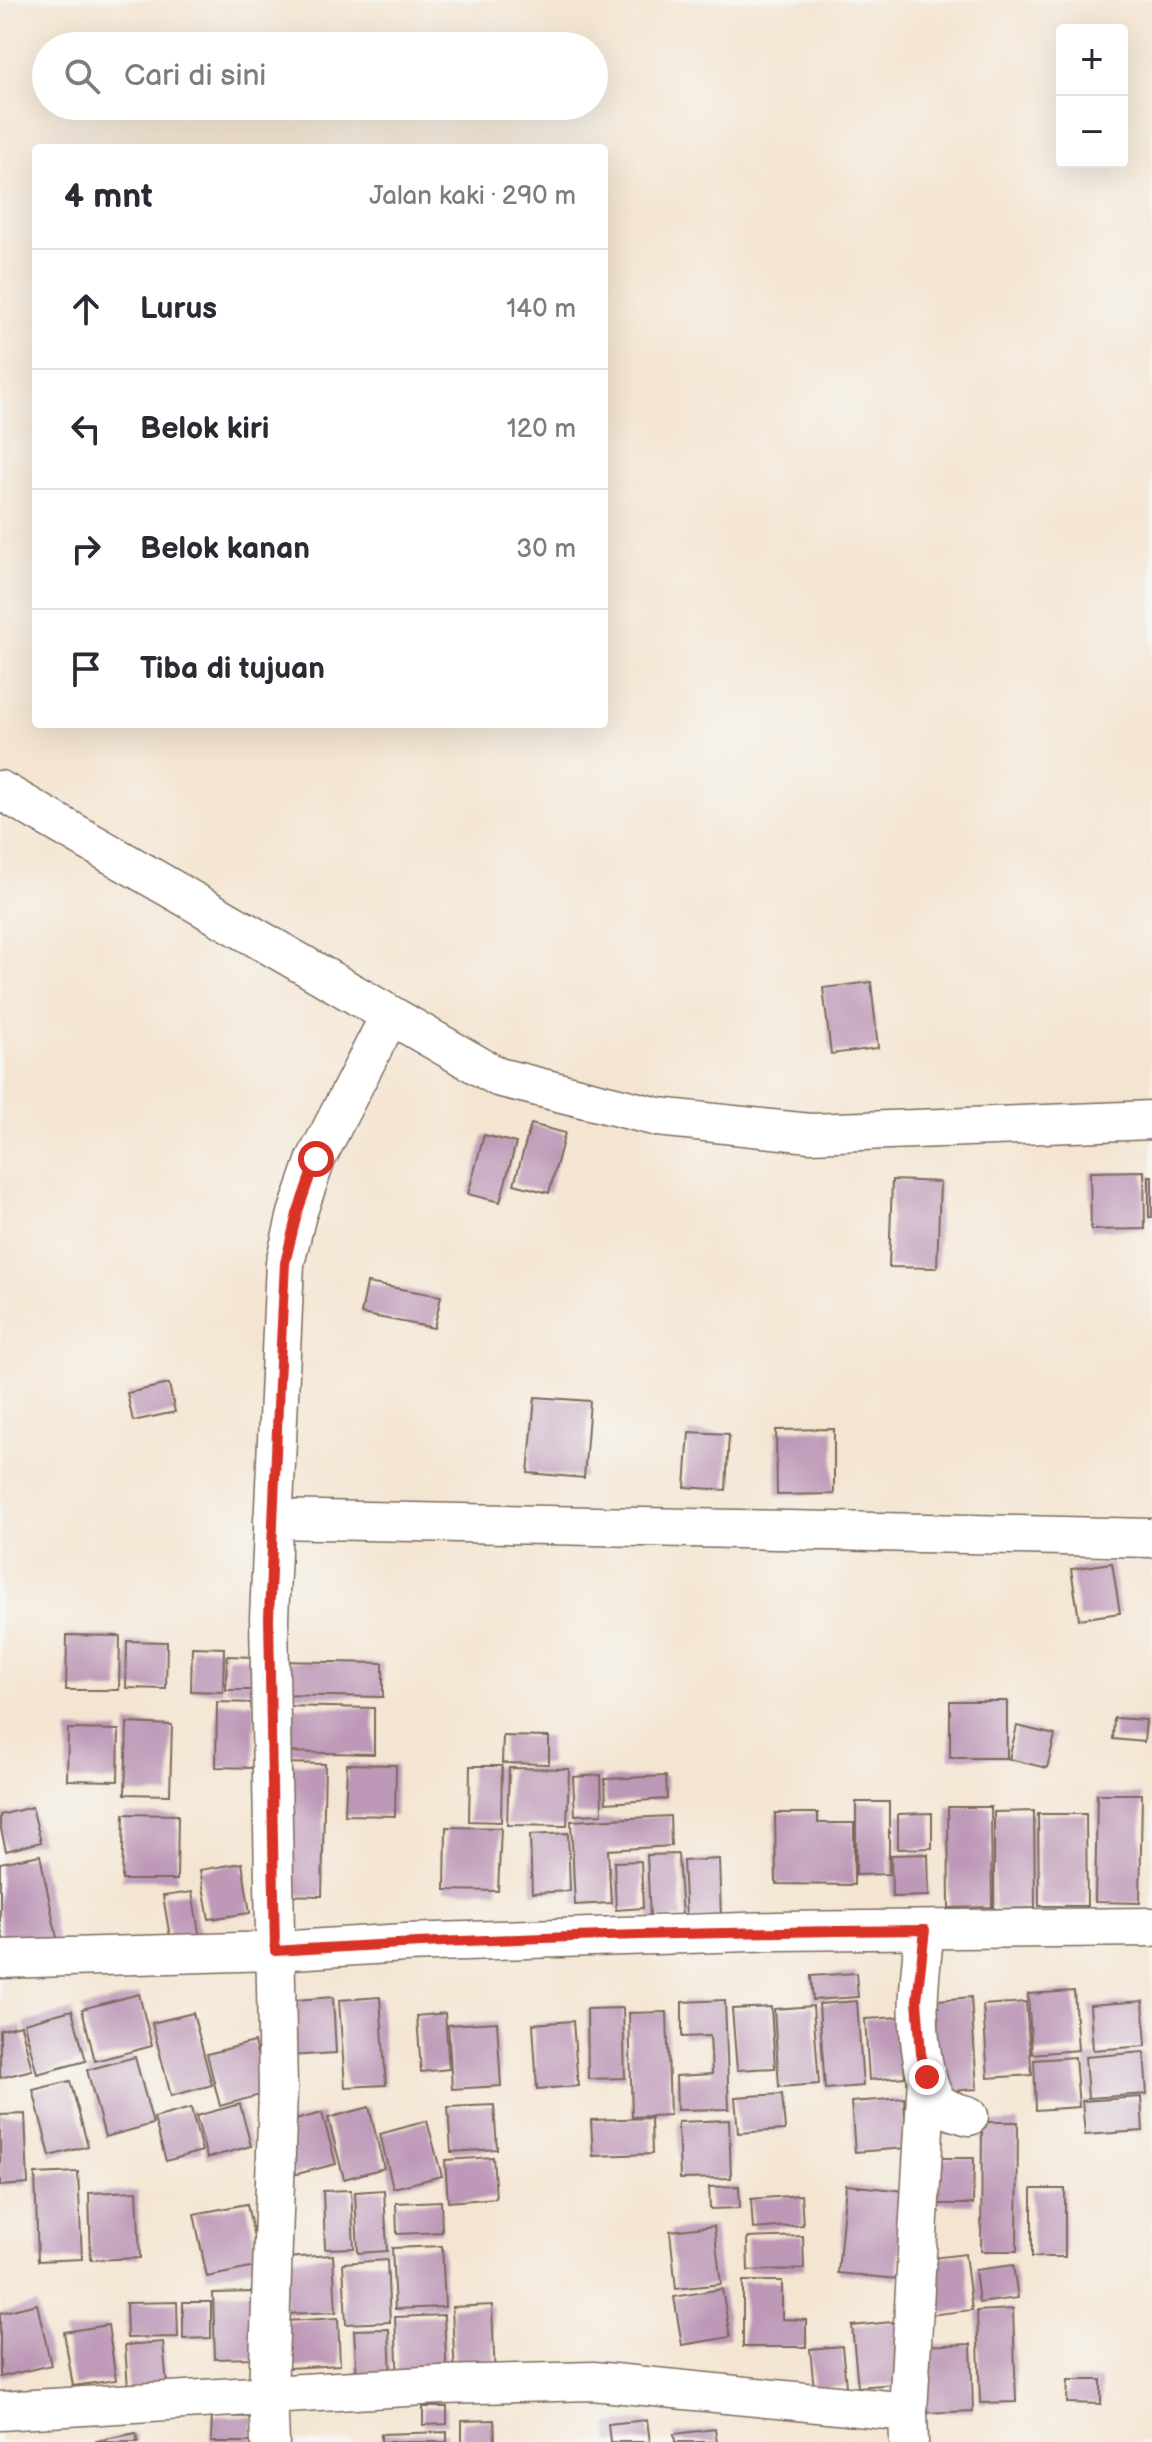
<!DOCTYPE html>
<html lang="id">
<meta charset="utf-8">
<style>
:root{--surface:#fff;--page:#f7f7f7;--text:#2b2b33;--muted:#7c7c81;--line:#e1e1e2}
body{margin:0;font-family:"Balsamiq Sans",sans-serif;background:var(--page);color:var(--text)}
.controls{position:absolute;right:24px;top:24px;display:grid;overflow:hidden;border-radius:8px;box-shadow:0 8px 32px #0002}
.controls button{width:72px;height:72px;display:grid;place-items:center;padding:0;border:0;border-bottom:2px solid var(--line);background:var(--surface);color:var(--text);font:40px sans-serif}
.stop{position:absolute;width:24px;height:24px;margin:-18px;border:6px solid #d93025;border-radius:50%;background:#fff}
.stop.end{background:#d93025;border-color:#fff;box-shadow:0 2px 8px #0008}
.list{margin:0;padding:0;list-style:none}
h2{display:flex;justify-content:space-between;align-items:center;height:104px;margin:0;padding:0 32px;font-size:34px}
h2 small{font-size:26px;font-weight:400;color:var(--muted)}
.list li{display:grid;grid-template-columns:52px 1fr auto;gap:24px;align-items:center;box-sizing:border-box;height:120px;padding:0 32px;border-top:2px solid var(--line)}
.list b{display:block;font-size:30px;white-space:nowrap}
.list em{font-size:26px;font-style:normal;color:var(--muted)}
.icon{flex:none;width:44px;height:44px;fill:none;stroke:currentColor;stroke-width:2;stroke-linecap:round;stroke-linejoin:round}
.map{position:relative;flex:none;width:1152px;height:2442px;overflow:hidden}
.search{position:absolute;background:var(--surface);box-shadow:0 8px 32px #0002;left:32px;top:32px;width:576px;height:88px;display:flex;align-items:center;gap:20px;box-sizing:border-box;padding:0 28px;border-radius:44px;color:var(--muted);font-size:30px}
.panel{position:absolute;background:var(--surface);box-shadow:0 8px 32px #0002;left:32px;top:144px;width:576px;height:584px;border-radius:8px}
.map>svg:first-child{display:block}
.building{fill:#bd98b7}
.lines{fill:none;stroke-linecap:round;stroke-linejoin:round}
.minor-casing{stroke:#7c6b5d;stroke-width:41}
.minor{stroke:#fff;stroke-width:38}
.route{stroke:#d93025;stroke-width:10}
</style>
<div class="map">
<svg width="1152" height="2442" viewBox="0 0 1152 2442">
<rect width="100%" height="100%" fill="#f6f6f2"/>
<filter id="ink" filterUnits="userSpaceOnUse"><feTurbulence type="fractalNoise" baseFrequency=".0125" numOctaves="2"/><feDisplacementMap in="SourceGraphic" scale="16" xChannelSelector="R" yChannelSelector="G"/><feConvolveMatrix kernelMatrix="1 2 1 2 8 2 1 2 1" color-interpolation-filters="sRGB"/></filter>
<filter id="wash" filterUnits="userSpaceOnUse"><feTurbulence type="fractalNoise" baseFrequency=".006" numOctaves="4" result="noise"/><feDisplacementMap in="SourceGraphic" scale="32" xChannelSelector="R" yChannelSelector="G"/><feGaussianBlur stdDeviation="1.8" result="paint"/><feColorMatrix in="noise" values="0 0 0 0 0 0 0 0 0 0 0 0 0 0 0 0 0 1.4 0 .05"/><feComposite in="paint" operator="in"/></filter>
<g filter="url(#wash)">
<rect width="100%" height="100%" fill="#f4e5d2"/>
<g id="blocks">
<!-- building -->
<g class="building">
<polygon points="871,982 878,1048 831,1054 823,988"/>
<polygon points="531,1124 565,1133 549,1193 514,1184"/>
<polygon points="484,1135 516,1143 500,1202 468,1194"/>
<polygon points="1144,1171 1145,1229 1091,1230 1090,1172"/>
<rect x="1149" y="1176" width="3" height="41"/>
<polygon points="892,1180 940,1182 937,1268 889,1267"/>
<polygon points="367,1283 441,1296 434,1328 361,1314"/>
<polygon points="169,1384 175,1412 133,1421 127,1393"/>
<polygon points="535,1397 590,1401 584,1478 528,1473"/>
<polygon points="834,1429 834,1494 777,1495 776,1430"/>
<polygon points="689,1432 729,1434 726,1490 685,1487"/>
<polygon points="1112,1563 1120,1613 1079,1619 1071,1569"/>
<polygon points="67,1635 120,1636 119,1690 66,1690"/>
<polygon points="127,1641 167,1642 166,1689 126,1688"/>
<polygon points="192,1647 224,1648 223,1692 191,1691"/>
<polygon points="227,1656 254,1657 253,1690 226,1690"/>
<polygon points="276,1661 383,1663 383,1697 275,1695"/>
<rect x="950" y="1701" width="57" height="57"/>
<polygon points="217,1702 255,1703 254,1768 216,1767"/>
<polygon points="282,1706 374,1708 374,1754 281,1752"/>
<polygon points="1114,1718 1146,1720 1144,1742 1113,1739"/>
<polygon points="127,1723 172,1725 170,1795 125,1794"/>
<polygon points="1017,1726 1055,1735 1047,1768 1009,1759"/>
<polygon points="68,1729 119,1730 118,1781 67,1780"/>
<polygon points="503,1736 549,1737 549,1764 502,1763"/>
<polygon points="280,1763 325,1764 322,1896 277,1895"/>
<polygon points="347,1764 396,1765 395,1816 345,1815"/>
<polygon points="470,1766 502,1766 501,1822 469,1821"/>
<polygon points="509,1768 569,1769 567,1826 507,1825"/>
<polygon points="601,1775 602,1814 575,1815 573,1777"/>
<polygon points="666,1776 667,1799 606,1803 605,1779"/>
<polygon points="1097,1794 1142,1794 1140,1903 1095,1902"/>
<polygon points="856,1802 889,1802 889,1874 856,1875"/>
<polygon points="32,1807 41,1842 6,1851 0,1825 0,1815"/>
<polygon points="948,1807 991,1807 992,1907 949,1908"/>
<polygon points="1034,1811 1035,1908 994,1909 994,1812"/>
<polygon points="775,1813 818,1813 818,1823 854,1823 854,1885 776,1884"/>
<polygon points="932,1813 932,1848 898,1849 898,1814"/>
<polygon points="124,1814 178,1815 177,1880 122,1880"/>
<polygon points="1038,1814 1086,1814 1087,1906 1039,1906"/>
<polygon points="670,1816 671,1846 608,1850 611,1903 575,1905 571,1821"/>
<polygon points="446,1827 501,1828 498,1891 445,1890"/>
<polygon points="568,1833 570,1891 532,1893 530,1835"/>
<polygon points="678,1854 682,1918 650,1920 647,1855"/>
<polygon points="928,1854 929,1896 892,1897 891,1855"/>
<polygon points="40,1855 58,1943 6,1953 0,1924 0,1863"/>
<polygon points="719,1859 721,1918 686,1919 683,1861"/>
<polygon points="641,1861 643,1908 616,1910 614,1862"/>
<polygon points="242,1863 250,1913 209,1919 200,1870"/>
<polygon points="192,1892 201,1944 172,1949 163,1896"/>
<polygon points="856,1973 858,1997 813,2000 811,1976"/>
<polygon points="1074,1991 1078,2050 1032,2054 1028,1994"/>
<polygon points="139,1994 152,2046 95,2061 82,2009"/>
<polygon points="333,1997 336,2053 288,2056 284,2001"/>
<polygon points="380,1997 386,2085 345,2087 339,2000"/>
<polygon points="971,1997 977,2089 935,2092 928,2001"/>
<polygon points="725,2000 729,2109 677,2110 676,2076 712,2074 710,2036 682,2037 682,2002"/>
<polygon points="857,2001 863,2086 825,2089 819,2004"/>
<polygon points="1143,2001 1146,2046 1093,2050 1090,2005"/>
<polygon points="1026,2002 1032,2075 988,2078 983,2005"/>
<polygon points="813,2006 819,2084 779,2087 774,2009"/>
<polygon points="771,2007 775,2068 737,2070 732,2009"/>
<polygon points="623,2008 625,2078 588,2079 587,2009"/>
<polygon points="72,2010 86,2061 37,2074 24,2023"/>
<polygon points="667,2012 670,2115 632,2117 629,2013"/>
<polygon points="193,2013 212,2085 171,2096 152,2023"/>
<polygon points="445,2013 449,2069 421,2072 417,2016"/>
<polygon points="901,2017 905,2077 869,2080 865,2019"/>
<polygon points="573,2021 578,2086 537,2089 533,2024"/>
<polygon points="497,2022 501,2086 452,2089 448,2025"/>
<polygon points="21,2025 32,2070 0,2078 0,2030"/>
<polygon points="254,2042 267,2093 220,2106 207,2054"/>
<polygon points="1144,2052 1147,2094 1088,2098 1085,2057"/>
<polygon points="135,2057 153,2124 105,2137 87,2070"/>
<polygon points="1075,2057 1079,2107 1036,2110 1034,2060"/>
<polygon points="70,2081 88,2146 50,2156 33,2090"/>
<polygon points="782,2094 785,2130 738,2133 735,2097"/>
<polygon points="1141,2097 1143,2131 1085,2135 1082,2101"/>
<polygon points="904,2098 907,2148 855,2152 851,2102"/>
<polygon points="240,2104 251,2146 207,2158 196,2116"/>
<polygon points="494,2105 497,2149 451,2152 448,2107"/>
<polygon points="369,2107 384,2168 344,2179 328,2118"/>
<polygon points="191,2108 202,2151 166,2161 154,2118"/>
<polygon points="322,2113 336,2164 293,2175 280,2124"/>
<polygon points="25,2114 28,2184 0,2186 0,2115"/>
<polygon points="651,2118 652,2154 593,2156 591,2120"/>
<polygon points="729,2120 731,2178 680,2179 678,2122"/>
<polygon points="427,2121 442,2176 393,2188 380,2134"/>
<polygon points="982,2122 1018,2122 1017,2251 981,2251"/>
<polygon points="493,2157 496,2198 448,2202 445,2160"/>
<polygon points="925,2158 974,2158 973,2204 925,2204"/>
<polygon points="78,2172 82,2259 38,2261 35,2174"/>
<polygon points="846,2185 905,2191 897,2279 838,2273"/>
<polygon points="739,2186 740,2208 710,2209 709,2187"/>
<rect x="1032" y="2189" width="33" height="68"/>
<polygon points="351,2190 354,2248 325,2249 323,2191"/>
<polygon points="384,2190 387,2251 358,2253 355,2192"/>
<polygon points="137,2191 140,2258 91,2260 89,2193"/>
<polygon points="801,2195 803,2225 753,2229 751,2199"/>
<polygon points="441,2201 442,2232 397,2234 396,2203"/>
<polygon points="247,2204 260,2266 207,2277 194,2214"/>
<polygon points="714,2226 721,2284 676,2289 670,2231"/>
<polygon points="803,2236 804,2269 748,2271 747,2238"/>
<polygon points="442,2246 445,2307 395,2309 392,2248"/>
<polygon points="965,2254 972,2310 930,2315 923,2259"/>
<polygon points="333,2255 336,2312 285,2314 283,2258"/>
<polygon points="387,2260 390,2322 346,2324 343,2263"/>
<polygon points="1013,2265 1018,2298 979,2303 975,2270"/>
<polygon points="743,2281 782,2281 782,2319 806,2320 806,2347 743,2347"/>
<polygon points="722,2289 730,2337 682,2345 674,2297"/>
<polygon points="252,2292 254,2358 215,2359 213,2293"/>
<polygon points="177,2302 178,2337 127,2338 126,2303"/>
<polygon points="183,2302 211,2302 211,2338 183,2339"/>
<polygon points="37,2304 51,2365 0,2377 0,2313"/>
<polygon points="492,2305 495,2379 455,2381 452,2307"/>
<polygon points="1013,2309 1016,2402 980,2403 977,2311"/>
<polygon points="444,2315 447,2380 398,2383 395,2317"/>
<polygon points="338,2318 340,2365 288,2368 286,2321"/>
<polygon points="902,2321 907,2383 858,2387 852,2326"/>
<polygon points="108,2325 116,2380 73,2386 64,2332"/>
<polygon points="389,2329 391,2379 357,2381 354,2330"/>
<polygon points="163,2342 167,2385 128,2389 125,2345"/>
<polygon points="971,2344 973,2411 922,2413 920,2346"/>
<polygon points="842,2346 846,2386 814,2389 810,2349"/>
<polygon points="1068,2380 1101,2380 1101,2404 1067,2403"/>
<polygon points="423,2407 447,2407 447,2424 423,2425"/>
<polygon points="212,2416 253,2417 252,2442 211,2442"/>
<polygon points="494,2420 495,2442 462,2442 462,2421"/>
<polygon points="647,2420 650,2442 610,2442 608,2424"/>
<polygon points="715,2429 717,2442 675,2442 674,2434"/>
<polygon points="447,2432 447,2442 381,2442 381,2434"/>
<polygon points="136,2433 138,2442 96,2442 96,2441"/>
</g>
</g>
</g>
<g filter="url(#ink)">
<use href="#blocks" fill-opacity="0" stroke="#7c6b5d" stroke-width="2"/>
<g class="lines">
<!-- minor casing -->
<g class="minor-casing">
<g id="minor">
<polyline points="0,790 498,1077 658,1117 810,1133 1152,1120"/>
<polyline points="273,1519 1152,1538"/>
<path d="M925 1930C919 1979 914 2022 925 2071 928 2080 930 2092 936 2100 944 2110 957 2112 969 2116"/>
<polyline points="0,1959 275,1951 405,1943 777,1931 1152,1927"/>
<polyline points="0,2411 268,2395 278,2090 269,1618 285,1263 297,1214 316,1159 390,1015"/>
<polyline points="908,2412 927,2077"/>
<polyline points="270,2442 268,2395 441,2385 593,2381 908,2412 909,2442"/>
</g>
</g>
<!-- minor -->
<use href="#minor" class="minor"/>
</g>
</g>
<g class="lines" filter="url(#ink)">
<!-- route -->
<path class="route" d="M316 1159 297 1214 285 1263 279 1383 269 1618 275 1951C492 1937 709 1932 925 1930L917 2000 921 2054 927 2077"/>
</g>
</svg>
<div class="controls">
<button>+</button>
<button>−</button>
</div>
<div class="stop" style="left:316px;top:1159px"></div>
<div class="stop end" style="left:927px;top:2077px"></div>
<div class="search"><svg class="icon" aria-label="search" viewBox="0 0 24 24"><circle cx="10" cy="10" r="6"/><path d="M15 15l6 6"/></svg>Cari di sini</div>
<section class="panel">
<h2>4 mnt<small>Jalan kaki · 290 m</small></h2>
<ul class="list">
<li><svg class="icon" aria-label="ahead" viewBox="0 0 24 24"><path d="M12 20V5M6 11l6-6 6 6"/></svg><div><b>Lurus</b></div><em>140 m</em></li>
<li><svg class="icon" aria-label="left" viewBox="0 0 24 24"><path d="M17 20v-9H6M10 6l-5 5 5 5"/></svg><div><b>Belok kiri</b></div><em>120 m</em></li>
<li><svg class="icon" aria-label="right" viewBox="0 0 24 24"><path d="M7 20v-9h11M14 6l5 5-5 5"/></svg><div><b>Belok kanan</b></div><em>30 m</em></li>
<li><svg class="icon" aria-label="arrive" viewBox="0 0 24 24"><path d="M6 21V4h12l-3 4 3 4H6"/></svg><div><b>Tiba di tujuan</b></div></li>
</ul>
</section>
</div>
